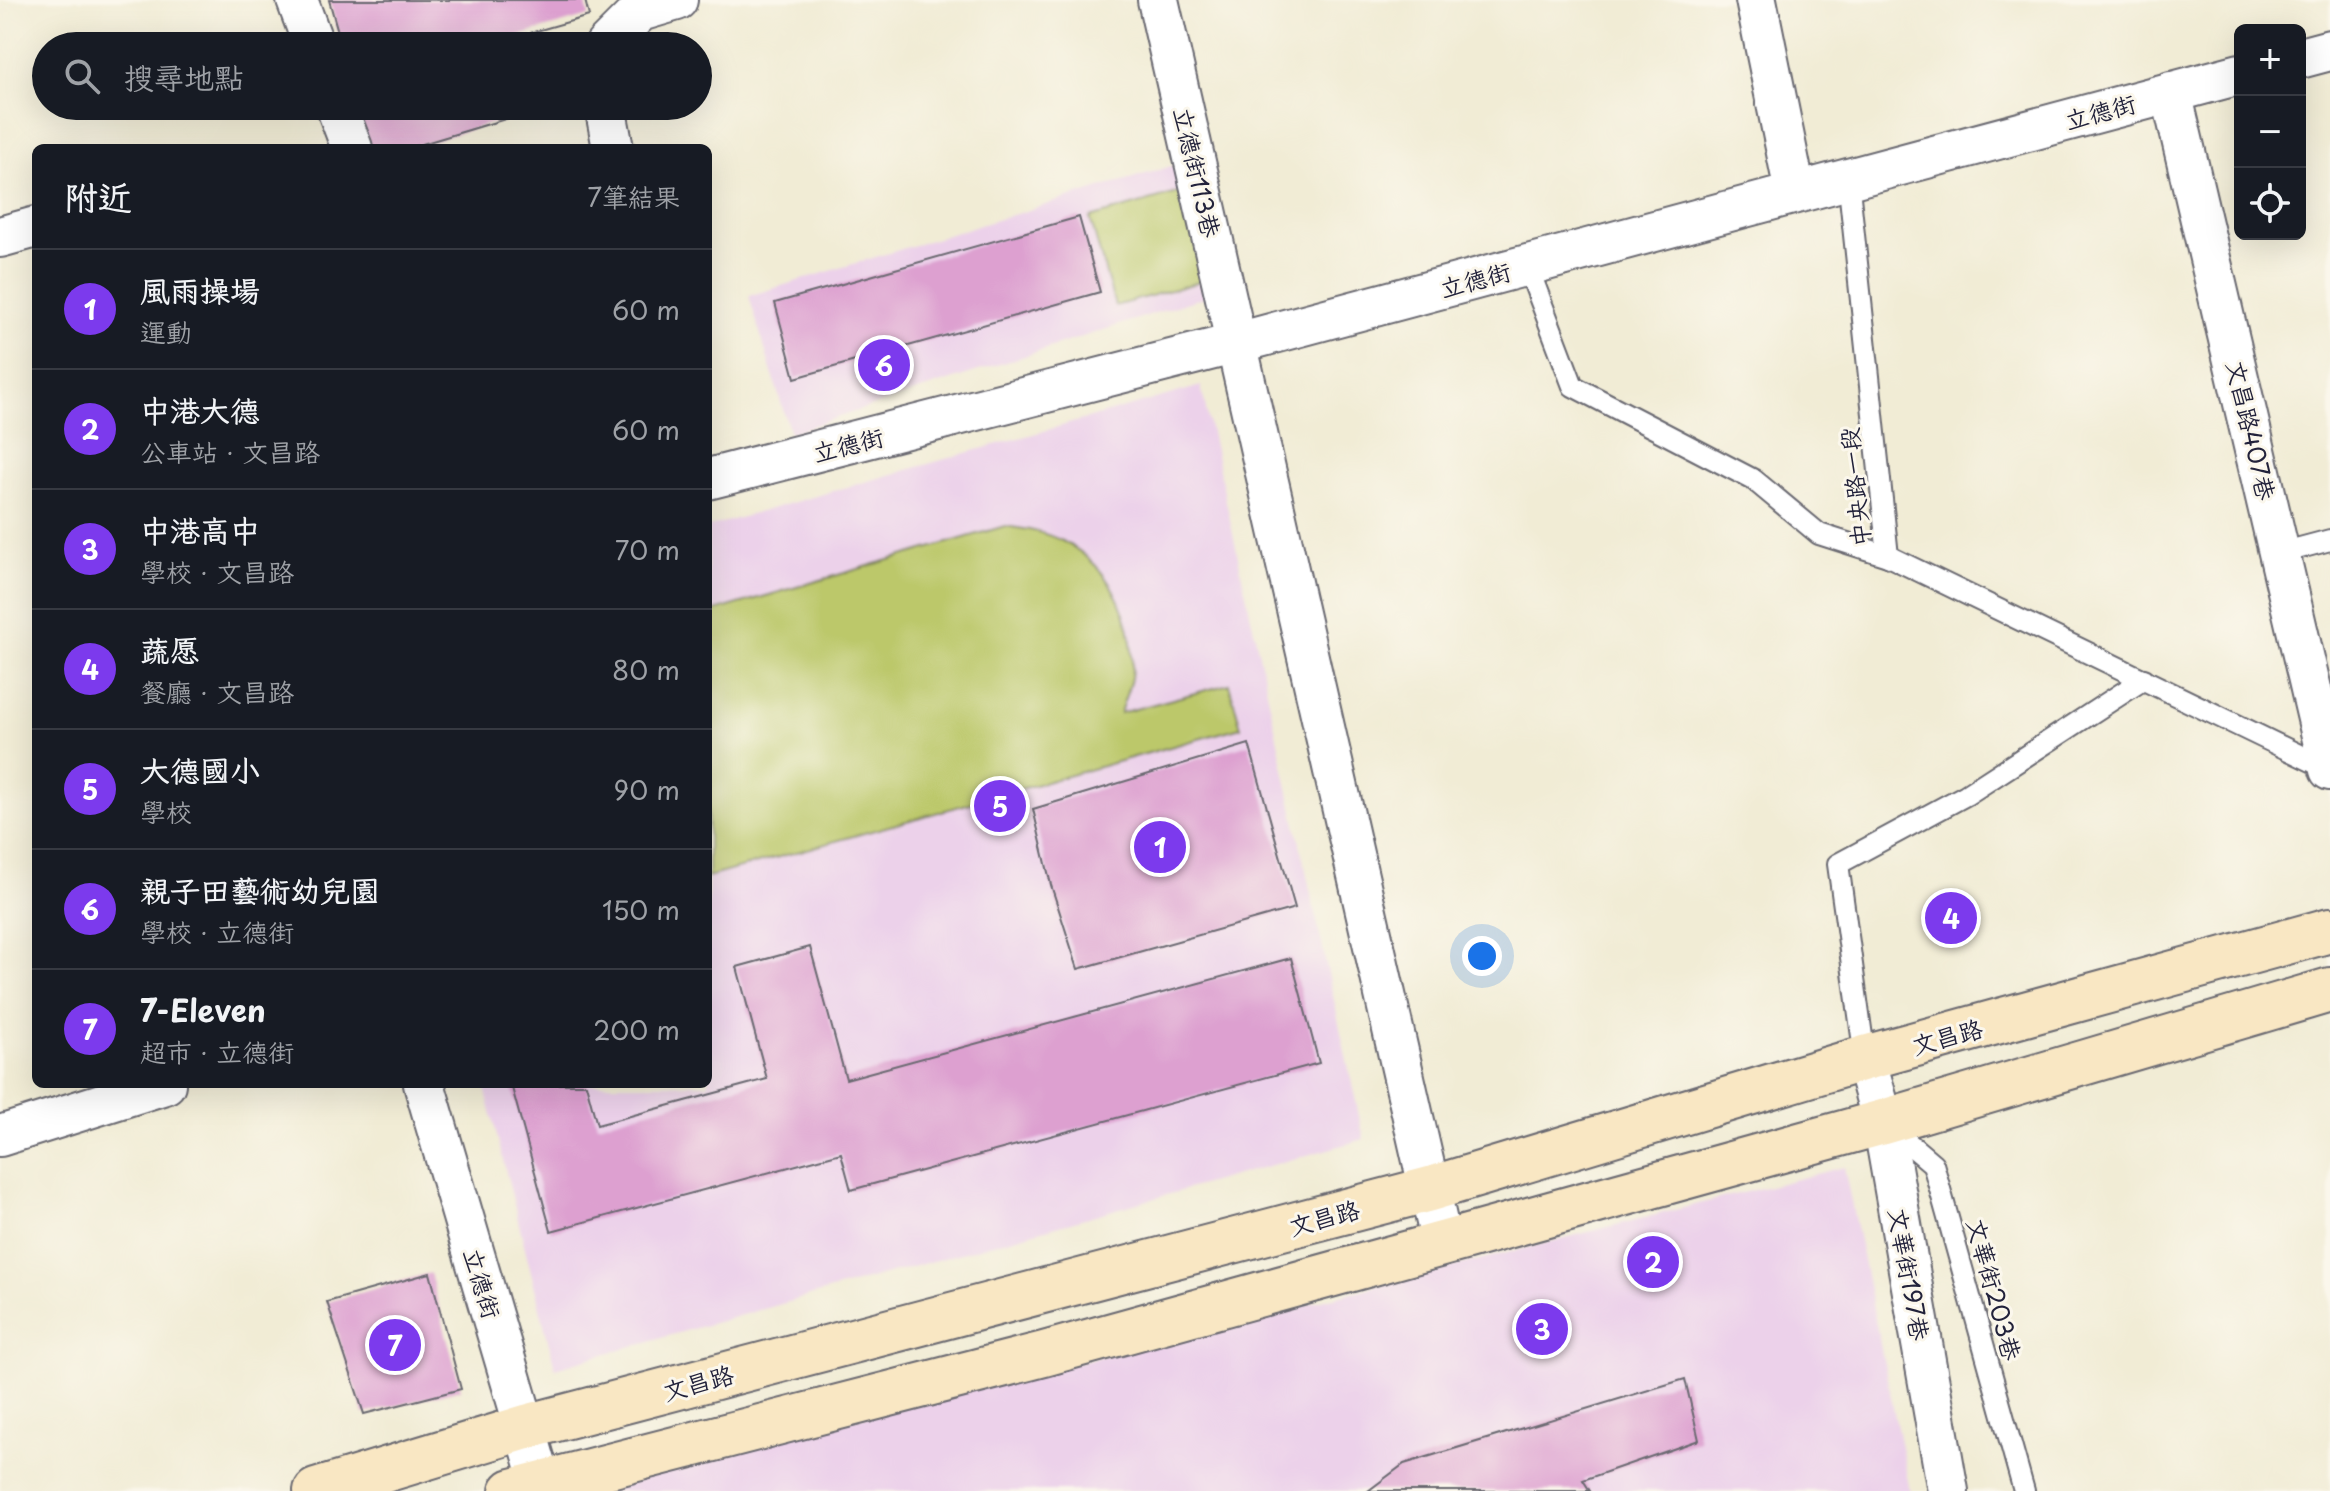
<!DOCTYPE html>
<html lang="zh-TW">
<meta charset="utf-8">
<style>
:root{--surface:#171b24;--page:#242831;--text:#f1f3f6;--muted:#9ea1a6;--line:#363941;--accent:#7c3aed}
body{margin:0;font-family:"Playpen Sans","LXGW WenKai TC",sans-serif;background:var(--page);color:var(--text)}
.controls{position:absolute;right:24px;top:24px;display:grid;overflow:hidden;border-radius:12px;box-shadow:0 8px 32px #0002}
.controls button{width:72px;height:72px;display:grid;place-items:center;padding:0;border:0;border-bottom:2px solid var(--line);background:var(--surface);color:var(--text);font:40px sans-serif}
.you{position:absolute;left:1482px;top:956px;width:28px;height:28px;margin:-20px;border:6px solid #fff;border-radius:50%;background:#1a73e8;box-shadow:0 0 0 12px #1a73e833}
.badge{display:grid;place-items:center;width:52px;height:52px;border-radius:50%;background:var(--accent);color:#fff;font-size:26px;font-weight:700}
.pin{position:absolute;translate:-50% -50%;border:4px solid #fff;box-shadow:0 2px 8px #0006}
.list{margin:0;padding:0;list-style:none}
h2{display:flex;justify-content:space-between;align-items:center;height:104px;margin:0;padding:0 32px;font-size:34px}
h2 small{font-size:26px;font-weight:400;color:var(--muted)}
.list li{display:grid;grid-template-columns:52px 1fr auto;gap:24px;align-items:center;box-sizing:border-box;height:120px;padding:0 32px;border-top:2px solid var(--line)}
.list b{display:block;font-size:30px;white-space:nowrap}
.list p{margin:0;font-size:26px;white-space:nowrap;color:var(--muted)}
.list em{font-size:26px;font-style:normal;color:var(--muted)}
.icon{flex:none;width:44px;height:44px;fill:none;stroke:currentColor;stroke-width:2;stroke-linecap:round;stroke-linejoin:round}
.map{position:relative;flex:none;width:2330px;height:1491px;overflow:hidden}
.search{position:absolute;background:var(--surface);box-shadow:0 8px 32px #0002;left:32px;top:32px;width:680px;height:88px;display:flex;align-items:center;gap:20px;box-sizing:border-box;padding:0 28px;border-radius:44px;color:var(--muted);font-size:30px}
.panel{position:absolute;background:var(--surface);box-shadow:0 8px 32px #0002;left:32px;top:144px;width:680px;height:944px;border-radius:12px}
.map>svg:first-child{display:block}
.built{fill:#ecd1ea}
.green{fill:#bcc86a;stroke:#6f7552;stroke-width:2}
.building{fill:#dda0d0}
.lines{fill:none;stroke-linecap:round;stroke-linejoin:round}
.lane-casing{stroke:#6a6971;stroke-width:24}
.street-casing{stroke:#6a6971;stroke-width:44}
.secondary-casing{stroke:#6a6971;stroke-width:48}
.lane{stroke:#fff;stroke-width:20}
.street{stroke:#fff;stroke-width:40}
.secondary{stroke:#f9e7c3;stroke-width:44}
.labels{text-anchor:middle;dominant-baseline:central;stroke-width:6;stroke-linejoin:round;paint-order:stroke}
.street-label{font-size:24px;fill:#22223b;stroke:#fbf7ec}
</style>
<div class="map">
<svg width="2330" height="1491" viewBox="0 0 2330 1491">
<rect width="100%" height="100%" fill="#fbf7ec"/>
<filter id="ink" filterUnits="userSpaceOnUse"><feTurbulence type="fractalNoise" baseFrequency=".0125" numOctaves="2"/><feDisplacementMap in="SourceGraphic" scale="16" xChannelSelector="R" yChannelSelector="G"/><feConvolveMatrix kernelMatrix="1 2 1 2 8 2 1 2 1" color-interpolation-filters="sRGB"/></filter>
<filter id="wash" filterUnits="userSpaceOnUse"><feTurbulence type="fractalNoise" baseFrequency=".006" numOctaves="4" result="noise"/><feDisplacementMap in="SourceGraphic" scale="32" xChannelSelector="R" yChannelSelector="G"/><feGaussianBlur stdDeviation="1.8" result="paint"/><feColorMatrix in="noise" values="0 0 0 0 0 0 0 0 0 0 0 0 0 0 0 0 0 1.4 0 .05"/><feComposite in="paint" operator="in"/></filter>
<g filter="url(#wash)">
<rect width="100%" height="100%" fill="#f1ecd5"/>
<!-- built -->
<g class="built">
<polygon points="1188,161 1213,294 790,433 749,296"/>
<polygon points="1201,386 1364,1139 555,1368 484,1084 708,1084 708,527"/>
<polygon points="1844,1167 1910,1491 572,1491"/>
</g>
<!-- green -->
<g class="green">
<polygon points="1181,192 1206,280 1115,306 1090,218"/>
<path d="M1005 526C1026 529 1045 532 1064 542 1112 566 1138 625 1131 678 1129 689 1123 702 1120 713L1229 684 1241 727 708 877V613Z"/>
</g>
<g id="blocks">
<!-- building -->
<g class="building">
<polygon points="329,0 585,0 589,16 484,46 342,46"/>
<polygon points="353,106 545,106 545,107 409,148 365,148"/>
<polygon points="1079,217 1100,292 795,378 775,303"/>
<polygon points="1249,744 1295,908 1078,969 1051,885 1033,809"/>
<polygon points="810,947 846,1079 1291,958 1319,1063 851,1190 841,1153 551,1231 511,1084 586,1084 597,1125 767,1079 737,967"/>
<polygon points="430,1273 461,1389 364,1414 327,1302"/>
<polygon points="1685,1379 1699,1440 1583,1480 1590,1491 1368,1491 1404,1464"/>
</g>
</g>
</g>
<g filter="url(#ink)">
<use href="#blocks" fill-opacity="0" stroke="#6a6971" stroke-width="2"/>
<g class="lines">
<!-- lane casing -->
<g class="lane-casing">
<g id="lane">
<polyline points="1848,178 1888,556 2330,770"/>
<polyline points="1527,265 1573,386 1754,480 1819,534 1888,556"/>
<polyline points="2281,553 2330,540"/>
<polyline points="1865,1058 1838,864 1966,795 2144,679"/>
<polyline points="1887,1125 1933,1164 2024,1491"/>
</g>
</g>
<!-- street casing -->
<g class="street-casing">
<g id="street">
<polyline points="297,0 314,46"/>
<polyline points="1158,0 1442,1244"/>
<polyline points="1756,0 1795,192"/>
<polyline points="605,46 640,11 677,0"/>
<polyline points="2300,58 2330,50"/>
<polyline points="2171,92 2330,770"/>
<polyline points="336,106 352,148"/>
<polyline points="605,106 613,148"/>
<polyline points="0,237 36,227"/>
<polyline points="708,479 1237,343 2240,74"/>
<polyline points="1865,1058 1883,1122 1948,1491"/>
<polyline points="424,1084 541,1482"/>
<polyline points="0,1136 165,1084"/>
</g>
</g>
<!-- secondary casing -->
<g class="secondary-casing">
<g id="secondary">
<polyline points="316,1491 526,1427 1430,1189 1865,1058 2330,930"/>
<polyline points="512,1491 1044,1354 1883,1122 2330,990"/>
</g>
</g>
<!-- lane -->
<use href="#lane" class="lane"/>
<!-- street -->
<use href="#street" class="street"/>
<!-- secondary -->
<use href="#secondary" class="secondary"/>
</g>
</g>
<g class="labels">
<!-- street labels -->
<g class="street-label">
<text transform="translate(2100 111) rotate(-15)">立德街</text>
<text transform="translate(1198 172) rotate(77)">立德街113巷</text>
<text transform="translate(1475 279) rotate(-15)">立德街</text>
<text transform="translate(2252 430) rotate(77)">文昌路407巷</text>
<text transform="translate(848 444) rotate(-14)">立德街</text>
<text transform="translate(1854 487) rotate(-96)">中央路一段</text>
<text transform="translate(1947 1036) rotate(-15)">文昌路</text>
<text transform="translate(1324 1217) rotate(-15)">文昌路</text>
<text transform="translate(1910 1274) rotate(80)">文華街197巷</text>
<text transform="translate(483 1283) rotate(73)">立德街</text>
<text transform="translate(1995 1289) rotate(75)">文華街203巷</text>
<text transform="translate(698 1382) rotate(-15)">文昌路</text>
</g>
</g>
</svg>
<div class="controls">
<button>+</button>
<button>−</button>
<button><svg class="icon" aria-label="locate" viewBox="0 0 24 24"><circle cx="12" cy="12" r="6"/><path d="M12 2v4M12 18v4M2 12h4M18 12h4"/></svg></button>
</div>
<div class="you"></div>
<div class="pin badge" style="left:1160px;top:847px">1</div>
<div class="pin badge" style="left:1653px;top:1262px">2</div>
<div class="pin badge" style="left:1542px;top:1329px">3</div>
<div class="pin badge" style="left:1951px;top:918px">4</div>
<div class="pin badge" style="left:1000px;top:806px">5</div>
<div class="pin badge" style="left:884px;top:365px">6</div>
<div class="pin badge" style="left:395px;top:1345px">7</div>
<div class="search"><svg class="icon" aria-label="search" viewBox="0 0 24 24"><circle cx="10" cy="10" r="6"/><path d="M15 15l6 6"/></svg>搜尋地點</div>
<section class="panel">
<h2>附近<small>7筆結果</small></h2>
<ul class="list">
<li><span class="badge">1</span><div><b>風雨操場</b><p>運動</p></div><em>60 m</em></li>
<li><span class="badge">2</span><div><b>中港大德</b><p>公車站 · 文昌路</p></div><em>60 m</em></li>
<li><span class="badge">3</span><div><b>中港高中</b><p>學校 · 文昌路</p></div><em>70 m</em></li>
<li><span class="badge">4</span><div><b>蔬愿</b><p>餐廳 · 文昌路</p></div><em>80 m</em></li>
<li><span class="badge">5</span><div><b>大德國小</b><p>學校</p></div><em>90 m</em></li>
<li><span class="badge">6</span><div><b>親子田藝術幼兒園</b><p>學校 · 立德街</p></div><em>150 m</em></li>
<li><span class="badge">7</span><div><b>7-Eleven</b><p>超市 · 立德街</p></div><em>200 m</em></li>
</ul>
</section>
</div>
